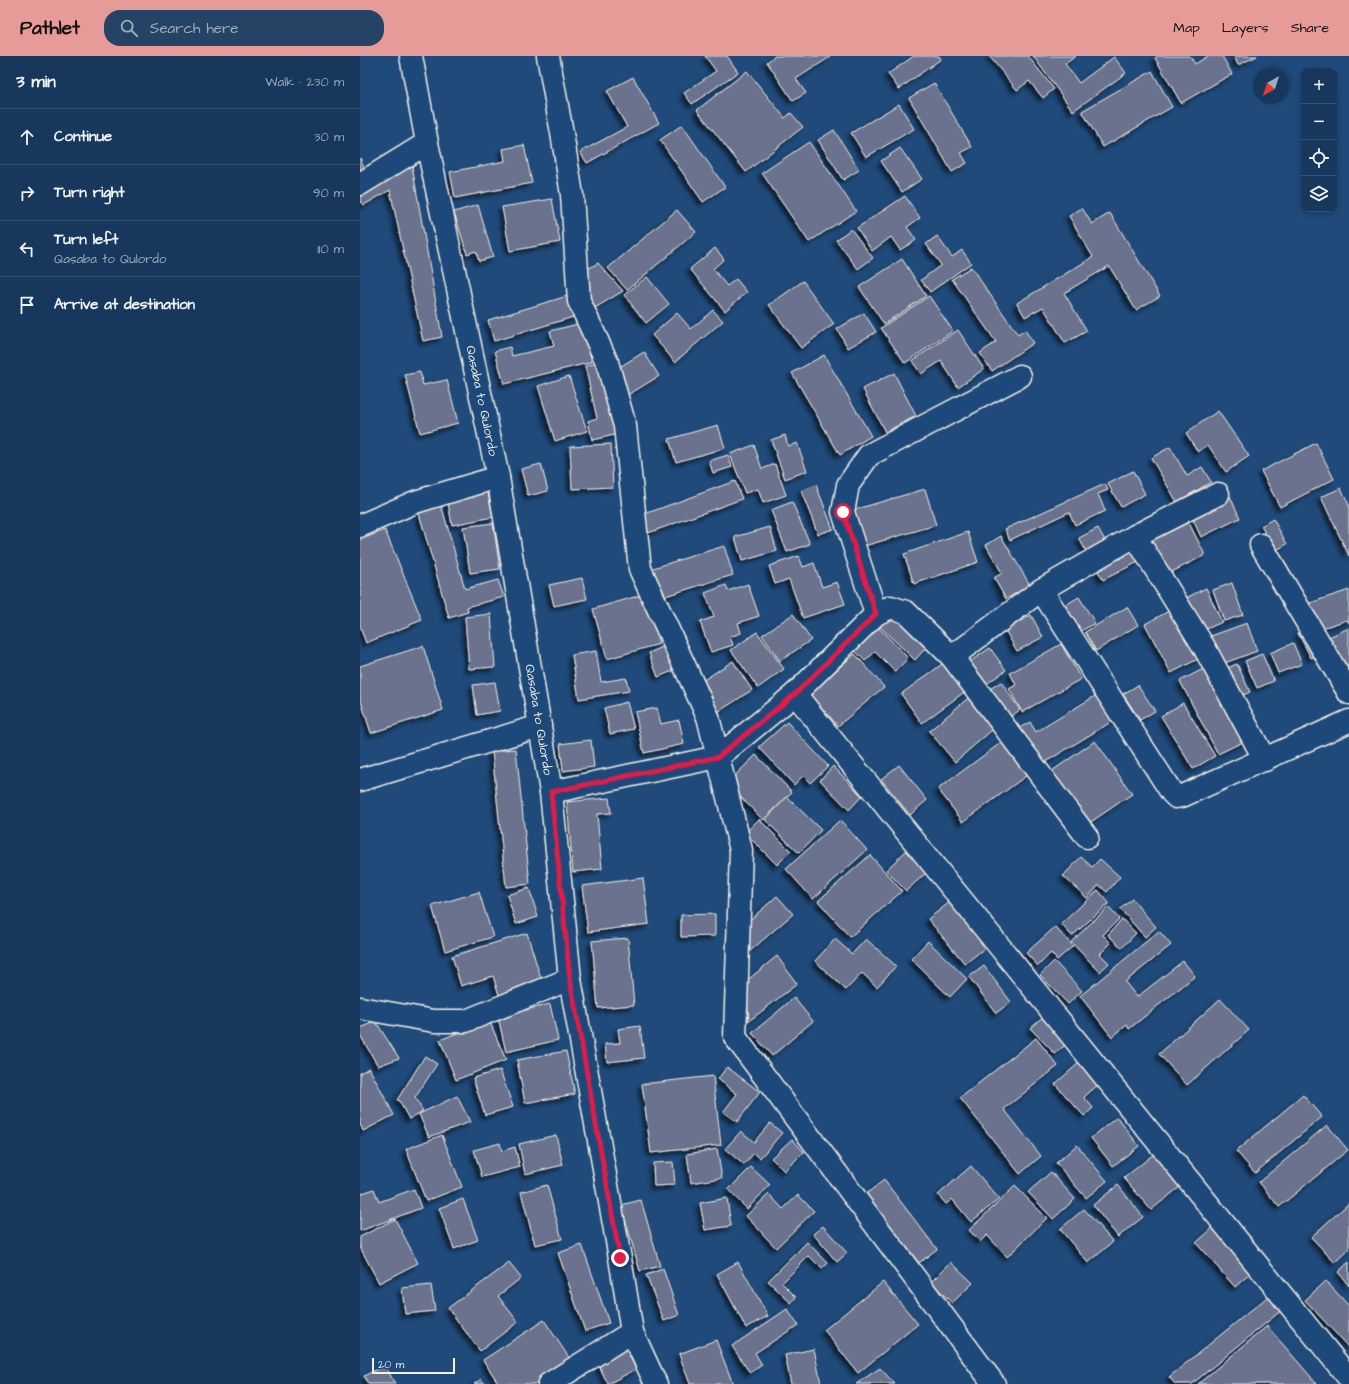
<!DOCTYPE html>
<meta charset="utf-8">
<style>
:root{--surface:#17385c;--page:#244365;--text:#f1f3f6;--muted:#9eacbb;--line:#365272;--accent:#e69b98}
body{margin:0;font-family:"Architects Daughter",sans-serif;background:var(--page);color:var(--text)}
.controls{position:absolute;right:12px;top:12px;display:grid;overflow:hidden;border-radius:8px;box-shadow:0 2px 6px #0003}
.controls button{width:36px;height:36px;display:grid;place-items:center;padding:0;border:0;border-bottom:1px solid var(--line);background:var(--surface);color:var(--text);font:20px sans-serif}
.compass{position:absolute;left:893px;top:12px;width:36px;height:36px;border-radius:50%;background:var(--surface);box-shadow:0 2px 6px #0003;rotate:219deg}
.scale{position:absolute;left:12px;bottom:10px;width:83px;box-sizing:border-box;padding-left:4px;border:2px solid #f4f1e8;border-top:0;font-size:11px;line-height:14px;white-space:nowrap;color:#f4f1e8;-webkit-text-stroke:3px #1f4a7a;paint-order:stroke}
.stop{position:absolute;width:12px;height:12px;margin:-9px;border:3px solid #e11d48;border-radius:50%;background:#fff}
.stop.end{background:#e11d48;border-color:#fff;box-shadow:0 1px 4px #0008}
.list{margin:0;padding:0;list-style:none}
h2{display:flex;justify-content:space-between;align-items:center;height:52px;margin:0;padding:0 16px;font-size:17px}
h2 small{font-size:13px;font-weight:400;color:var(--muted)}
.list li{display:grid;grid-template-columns:26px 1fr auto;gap:12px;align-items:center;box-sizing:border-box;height:56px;padding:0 16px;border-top:1px solid var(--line)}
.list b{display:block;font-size:15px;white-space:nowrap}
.list p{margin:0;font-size:13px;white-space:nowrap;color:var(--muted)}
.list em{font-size:13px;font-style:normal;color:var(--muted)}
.icon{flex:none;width:22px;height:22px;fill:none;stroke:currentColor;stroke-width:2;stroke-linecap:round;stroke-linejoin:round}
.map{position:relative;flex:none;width:989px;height:1328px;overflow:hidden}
header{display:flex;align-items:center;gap:24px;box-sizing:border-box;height:56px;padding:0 20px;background:var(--accent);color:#111}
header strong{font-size:19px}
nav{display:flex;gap:22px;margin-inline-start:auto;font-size:14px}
.search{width:280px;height:36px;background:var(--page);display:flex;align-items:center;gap:10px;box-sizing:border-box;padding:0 14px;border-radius:16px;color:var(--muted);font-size:15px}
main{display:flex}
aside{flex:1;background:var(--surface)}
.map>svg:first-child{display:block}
.building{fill:#6a728d;stroke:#f4f1e8;filter:url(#shadow)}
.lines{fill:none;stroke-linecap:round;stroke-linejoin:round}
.minor-casing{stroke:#f4f1e8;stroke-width:25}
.minor{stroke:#1f4a7a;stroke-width:22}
.route{stroke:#e11d48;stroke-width:5}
.labels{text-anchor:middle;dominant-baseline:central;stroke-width:4;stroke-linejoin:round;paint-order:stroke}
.street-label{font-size:13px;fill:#f4f1e8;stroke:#1f4a7a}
</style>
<header>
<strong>Pathlet</strong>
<div class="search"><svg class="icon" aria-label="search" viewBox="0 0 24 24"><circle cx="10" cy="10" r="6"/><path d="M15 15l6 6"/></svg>Search here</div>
<nav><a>Map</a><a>Layers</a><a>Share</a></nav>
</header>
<main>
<aside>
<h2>3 min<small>Walk · 230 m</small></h2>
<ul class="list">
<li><svg class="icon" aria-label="ahead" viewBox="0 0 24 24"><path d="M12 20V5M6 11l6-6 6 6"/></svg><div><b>Continue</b></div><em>30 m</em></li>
<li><svg class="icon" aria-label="right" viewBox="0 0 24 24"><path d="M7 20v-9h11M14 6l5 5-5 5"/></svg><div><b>Turn right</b></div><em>90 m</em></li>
<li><svg class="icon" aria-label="left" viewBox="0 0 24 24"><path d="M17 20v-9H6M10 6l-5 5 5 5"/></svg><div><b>Turn left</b><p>Qasaba to Qulordo</p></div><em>110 m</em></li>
<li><svg class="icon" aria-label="arrive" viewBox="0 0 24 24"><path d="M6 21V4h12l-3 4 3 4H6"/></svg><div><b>Arrive at destination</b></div></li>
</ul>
</aside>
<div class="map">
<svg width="989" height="1328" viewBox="0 0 989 1328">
<defs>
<filter id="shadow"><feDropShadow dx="-3.5" dy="3.5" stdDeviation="2" flood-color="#0009"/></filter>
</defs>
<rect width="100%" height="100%" fill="#1f4a7a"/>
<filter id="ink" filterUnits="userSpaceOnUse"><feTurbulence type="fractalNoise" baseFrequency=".025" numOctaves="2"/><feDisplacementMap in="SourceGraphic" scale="8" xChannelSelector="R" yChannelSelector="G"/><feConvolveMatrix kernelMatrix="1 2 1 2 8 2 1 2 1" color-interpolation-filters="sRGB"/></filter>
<g filter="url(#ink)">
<!-- building -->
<g class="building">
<polygon points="345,0 367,0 378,16 332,48 324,37 356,15"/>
<polygon points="415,0 469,0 470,1 436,23 446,37 433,45 407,6"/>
<polygon points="554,0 579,0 581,3 539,33 528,18"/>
<polygon points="629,0 668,0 694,33 683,42 669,25 657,34"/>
<polygon points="673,0 716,0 705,8 719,27 754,1 766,17 713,55"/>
<polygon points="798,0 830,0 835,8 848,0 862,0 872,18 821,47 795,2"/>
<polygon points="874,0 897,0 878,9"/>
<polygon points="387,15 425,62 431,57 443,71 386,116 337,54"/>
<polygon points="792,15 812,51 743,91 722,55"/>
<polygon points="273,21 299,67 227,107 220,96 267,71 247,35"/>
<polygon points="574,27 612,91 601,97 607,107 592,116 549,42"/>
<polygon points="539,48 554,73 506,101 491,77"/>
<polygon points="322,69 365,131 343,146 300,84"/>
<polygon points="474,74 499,114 483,124 458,84"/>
<polygon points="449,86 496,155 449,186 402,117"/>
<polygon points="164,89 172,127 95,142 90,116 145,105 143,93"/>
<polygon points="540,92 562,123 542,136 521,105"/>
<polygon points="0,102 6,115 0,119"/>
<polygon points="51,104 82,281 63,285 30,134 4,149 0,145 0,134"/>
<polygon points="545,140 560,162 547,171 556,184 540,194 531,181 512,195 497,172"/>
<polygon points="192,143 200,186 150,195 142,151"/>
<polygon points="118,149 133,201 119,205 116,195 107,198 94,156"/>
<polygon points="722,152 732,168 750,157 800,240 776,254 749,210 704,237 727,275 705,287 683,251 665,261 657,247 733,201 709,160"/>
<polygon points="317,154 336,176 267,234 248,212"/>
<polygon points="491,173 513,202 498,213 476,184"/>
<polygon points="577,180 592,201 602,194 611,207 570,236 561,224 581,209 566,188"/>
<polygon points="355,192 364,203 353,213 367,230 376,223 387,236 365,255 330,213"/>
<polygon points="542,203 566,240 524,268 499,231"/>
<polygon points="238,207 263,235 230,255 219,218"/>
<polygon points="611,211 658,279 665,274 673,287 632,315 620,297 636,286 592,223"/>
<polygon points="287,221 309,248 286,267 264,239"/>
<polygon points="443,225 474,268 441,292 409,249"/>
<polygon points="214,238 220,259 134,285 128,264"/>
<polygon points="569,240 593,275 545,307 521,272"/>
<polygon points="353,254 363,265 315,306 292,279 317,257 331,273"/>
<polygon points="504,257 516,276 488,292 477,273"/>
<polygon points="222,267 232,306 144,328 135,295 150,291 152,300 194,290 190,275"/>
<polygon points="598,274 624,313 598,331 581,305 561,318 552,305"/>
<polygon points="284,296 299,320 268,339 253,315"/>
<polygon points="464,299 511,380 480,399 432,317"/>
<polygon points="242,306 259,378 232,384 228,365 237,362 225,310"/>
<polygon points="60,316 63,329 87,324 98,367 60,377 45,319"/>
<polygon points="534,317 556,360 525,376 503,333"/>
<polygon points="209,320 227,375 195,385 178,330"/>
<polygon points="858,355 889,400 866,416 848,389 838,396 826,377"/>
<polygon points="358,369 365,392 316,406 309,383"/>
<polygon points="425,379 428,390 437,387 447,415 425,423 411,384"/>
<polygon points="956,387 974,423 920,451 901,415"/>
<polygon points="251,388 253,431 212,433 210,390"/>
<polygon points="394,389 402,413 415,408 426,439 403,447 398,433 385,437 370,398"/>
<polygon points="810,391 827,420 842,411 851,426 817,446 791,402"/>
<polygon points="368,399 372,411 353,417 349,405"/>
<polygon points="181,408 188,435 168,440 161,413"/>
<polygon points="773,415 785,438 761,451 748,428"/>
<polygon points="375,425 382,443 288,477 282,459"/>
<polygon points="745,428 748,434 738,438 745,455 715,469 709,456 650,484 645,473"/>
<polygon points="456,429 473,473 458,478 441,435"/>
<polygon points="127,432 133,461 92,469 87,441"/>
<polygon points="981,432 989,449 989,500 961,441"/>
<polygon points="565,433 576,469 501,491 490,455"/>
<polygon points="868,436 880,462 841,481 829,455"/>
<polygon points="432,446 450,488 427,496 411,454"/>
<polygon points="81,448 105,533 138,524 144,541 107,551 108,556 89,562 58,454"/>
<polygon points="825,459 845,499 802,521 782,481"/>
<polygon points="913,463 927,488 915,495 901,470"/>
<polygon points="133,467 140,513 110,517 103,471"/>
<polygon points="410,471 417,495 382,505 375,481"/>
<polygon points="738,472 748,490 729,501 719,482"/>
<polygon points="25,474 62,564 6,587 0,571 0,484"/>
<polygon points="608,476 618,506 554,528 544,498"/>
<polygon points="641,480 670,529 646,543 634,522 642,517 626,489"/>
<polygon points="364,490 373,519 299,542 290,513"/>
<polygon points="773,493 780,505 743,524 736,512"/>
<polygon points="439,500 443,511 454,507 462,531 477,526 485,548 443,562 429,523 415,528 409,510"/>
<polygon points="222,522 227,543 194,550 189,529"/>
<polygon points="872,527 883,559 864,565 853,534"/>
<polygon points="388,528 399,560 378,567 381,577 370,581 373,589 351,596 340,566 354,561 345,537 366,529 368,535"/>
<polygon points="846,532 862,566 840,576 824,543"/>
<polygon points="989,534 989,567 987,564 956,574 947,548"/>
<polygon points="285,538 299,588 247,603 233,553"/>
<polygon points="719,541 735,567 721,575 705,549"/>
<polygon points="818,550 844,600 811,617 785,568"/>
<polygon points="767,551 778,569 736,595 725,576"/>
<polygon points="534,554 570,587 555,604 519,570"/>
<polygon points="131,558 135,611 109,613 105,561"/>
<polygon points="433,558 451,584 420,605 402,579"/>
<polygon points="671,559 683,581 657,595 645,574"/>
<polygon points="887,567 897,595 862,608 851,580"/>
<polygon points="515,568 548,602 535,616 515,596 505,605 491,591"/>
<polygon points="989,572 989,609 983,612 969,581"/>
<polygon points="947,573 961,597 951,602 938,577"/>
<polygon points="397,576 424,613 398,632 371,594"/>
<polygon points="933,587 942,608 918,617 910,597"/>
<polygon points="701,588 721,623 662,656 649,633 656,629 650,617"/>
<polygon points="63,590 83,654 11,677 0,642 0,610"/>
<polygon points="305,590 315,614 298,621 289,597"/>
<polygon points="630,592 646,614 621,632 605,609"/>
<polygon points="236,595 241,626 266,622 269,635 219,643 212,599"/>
<polygon points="495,598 524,631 478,670 449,637"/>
<polygon points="902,598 914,625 897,632 885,605"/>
<polygon points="589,603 610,632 562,667 541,638"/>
<polygon points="373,605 392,634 358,656 339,627"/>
<polygon points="877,608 890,636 877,642 865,613"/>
<polygon points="851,609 889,683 858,698 820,625"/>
<polygon points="135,626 140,655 117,659 113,629"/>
<polygon points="641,626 660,654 643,665 625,636"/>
<polygon points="778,629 795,655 780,664 763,638"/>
<polygon points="740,637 756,663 679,710 656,674 670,666 676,676"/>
<polygon points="613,638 638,669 595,706 569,675"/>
<polygon points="267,646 274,673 250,678 244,652"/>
<polygon points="823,647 855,700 833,713 801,660"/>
<polygon points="297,652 301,668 319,664 324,688 284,697 275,656"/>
<polygon points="427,666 468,710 450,727 443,720 434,729 399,691"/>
<polygon points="646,683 670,717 603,766 578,733"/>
<polygon points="231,684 234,711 203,715 200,688"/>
<polygon points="735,685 772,738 725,770 689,717"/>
<polygon points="156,693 170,828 146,831 132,695"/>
<polygon points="396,699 432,736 403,764 367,727"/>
<polygon points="539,709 567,744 550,759 521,723"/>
<polygon points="473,710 502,740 489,754 460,724"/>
<polygon points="427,741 461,774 439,797 405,764"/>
<polygon points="249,742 251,757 237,758 242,813 213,816 207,746"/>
<polygon points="399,763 431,795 417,809 385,777"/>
<polygon points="480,764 507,794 453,843 426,813"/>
<polygon points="547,794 567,816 546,835 526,814"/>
<polygon points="510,799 542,835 490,881 458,845"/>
<polygon points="721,801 732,811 740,803 760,821 747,836 739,829 727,842 703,820"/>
<polygon points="283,822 289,868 228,876 222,830"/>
<polygon points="169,832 178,861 156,868 147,839"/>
<polygon points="738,834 749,847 712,880 701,868"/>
<polygon points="119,836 133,881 85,895 72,850"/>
<polygon points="417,840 433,858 389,896 382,871"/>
<polygon points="772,843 796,871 785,881 760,853"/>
<polygon points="590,846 626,891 605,908 568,863"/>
<polygon points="748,851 759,863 743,879 751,887 740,898 749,907 740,916 711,886"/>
<polygon points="355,858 355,880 321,881 321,859"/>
<polygon points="762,863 776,877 762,892 748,879"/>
<polygon points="695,871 713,890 697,904 691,897 678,910 666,897"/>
<polygon points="799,875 811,889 765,926 777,941 823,905 835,920 769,973 767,969 752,981 720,940"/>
<polygon points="167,877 182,926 139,939 133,920 101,930 92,900"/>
<polygon points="268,882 274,949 238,952 232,885"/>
<polygon points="475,883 492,898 506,883 536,910 517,931 502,917 486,934 455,905"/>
<polygon points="568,885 607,923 590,941 551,903"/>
<polygon points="417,900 437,928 389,965 385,926"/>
<polygon points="694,905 722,935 708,948 680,919"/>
<polygon points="624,910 651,946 636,957 609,921"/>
<polygon points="434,942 453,965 412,1000 392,977"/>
<polygon points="860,943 889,974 827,1029 799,998"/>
<polygon points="190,948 198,984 146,996 138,961"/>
<polygon points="687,957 711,984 695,998 670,972"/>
<polygon points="129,964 146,1004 96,1024 80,984"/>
<polygon points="16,966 39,1002 18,1010 0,979 0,972"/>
<polygon points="280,970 284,1002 247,1006 245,988 260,987 258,973"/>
<polygon points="676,982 698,1010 644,1053 681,1100 660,1118 600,1042"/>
<polygon points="206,995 215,1038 165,1047 157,1004"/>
<polygon points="65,1000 77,1008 55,1042 63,1055 49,1063 39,1045 37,1044"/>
<polygon points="720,1006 739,1028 724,1041 733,1052 724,1060 695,1028"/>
<polygon points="367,1011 400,1036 377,1066 363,1056 377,1038 358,1023"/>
<polygon points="9,1012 34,1059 3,1075 0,1068 0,1017"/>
<polygon points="140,1014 153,1051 125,1059 113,1022"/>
<polygon points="353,1020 361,1089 291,1097 282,1028"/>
<polygon points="943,1039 962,1061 895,1117 876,1095"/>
<polygon points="97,1040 110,1066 69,1081 59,1058"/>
<polygon points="757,1061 779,1090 753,1110 731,1082"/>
<polygon points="410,1067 422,1077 400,1102 394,1097 384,1109 365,1093 381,1075 394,1086"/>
<polygon points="967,1069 988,1094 919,1151 899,1126"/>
<polygon points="82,1079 102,1131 66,1145 46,1093"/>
<polygon points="196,1079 203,1109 165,1118 159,1088"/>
<polygon points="432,1083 444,1096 424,1115 411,1102"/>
<polygon points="140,1087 142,1095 155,1091 160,1111 122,1121 114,1094"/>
<polygon points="717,1089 747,1125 726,1142 696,1107"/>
<polygon points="357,1093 362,1122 331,1127 327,1098"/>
<polygon points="795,1097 821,1130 791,1154 764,1122"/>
<polygon points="313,1106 315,1129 294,1130 293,1107"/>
<polygon points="611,1110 639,1143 611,1166 592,1143 586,1148 578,1139"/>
<polygon points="391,1111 410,1129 387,1153 368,1134"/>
<polygon points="691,1116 715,1143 693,1163 668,1136"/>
<polygon points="524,1124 577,1193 559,1207 506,1138"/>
<polygon points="187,1129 202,1183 175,1189 161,1136"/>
<polygon points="758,1129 783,1161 758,1181 733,1149"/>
<polygon points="655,1130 687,1162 647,1201 627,1179 620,1186 609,1174"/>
<polygon points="14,1133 19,1146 54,1133 61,1152 0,1175 0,1138"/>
<polygon points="409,1138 423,1153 438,1139 454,1155 416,1192 386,1160"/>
<polygon points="367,1142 371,1170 345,1174 340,1147"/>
<polygon points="103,1143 118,1184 94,1193 79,1152"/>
<polygon points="281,1144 300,1210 280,1215 261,1149"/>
<polygon points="989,1147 989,1194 975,1207 951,1181"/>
<polygon points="724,1153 753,1186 728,1207 700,1173"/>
<polygon points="35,1163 58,1207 19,1227 0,1191 0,1181"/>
<polygon points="463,1170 487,1197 477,1206 453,1178"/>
<polygon points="855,1170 893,1215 875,1231 836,1187"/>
<polygon points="447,1186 468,1207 462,1213 449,1200 422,1227 436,1241 431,1247 408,1225"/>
<polygon points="222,1189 249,1267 225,1275 198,1197"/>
<polygon points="378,1206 408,1260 386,1272 357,1218"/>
<polygon points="591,1206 613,1227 592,1247 571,1226"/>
<polygon points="989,1206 989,1230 978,1216"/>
<polygon points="149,1207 161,1222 138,1240 158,1266 120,1295 88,1252"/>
<polygon points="303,1213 319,1259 304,1265 286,1219"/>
<polygon points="966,1225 989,1250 989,1292 945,1244"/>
<polygon points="523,1226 558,1268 498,1317 464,1274"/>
<polygon points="71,1229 75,1255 45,1258 42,1232"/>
<polygon points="911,1238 923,1253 832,1328 815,1328 809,1321"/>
<polygon points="427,1253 438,1269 395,1297 402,1309 390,1317 372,1290"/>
<polygon points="184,1264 212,1306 179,1328 139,1328 123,1304"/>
<polygon points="907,1270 957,1328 838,1328"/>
<polygon points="356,1284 373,1328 330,1328 319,1298"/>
<polygon points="263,1287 276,1313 248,1328 235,1302"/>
<polygon points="454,1293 461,1328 431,1328 425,1299"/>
<polygon points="25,1309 35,1328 8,1328 4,1320"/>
<polygon points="520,1312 535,1328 496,1328"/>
<polygon points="121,1323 125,1328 114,1328"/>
</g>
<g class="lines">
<!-- minor casing -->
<g class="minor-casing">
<g id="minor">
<path id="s1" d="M51 0 67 87 138 421 191 736 210 923 260 1202 272 1276 296 1328"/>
<polyline points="188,0 202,77 212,139 219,245 247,306 265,370 280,513 348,661 381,794 375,981 634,1328"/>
<polyline points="0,128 67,87"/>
<polyline points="0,470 55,446 138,421"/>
<polyline points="775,480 844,591 905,704"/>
<polyline points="901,489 989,637"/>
<polyline points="681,534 812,737 816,741 822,740 989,665"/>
<polyline points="516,558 483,456 488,429 509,399 660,320"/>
<polyline points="592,601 681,534 775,480 858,438"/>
<polyline points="435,638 989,1322"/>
<polyline points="0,724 180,670"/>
<polyline points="191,736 358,701 435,638 516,558 531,551 546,556 592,601 727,781"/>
<polyline points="0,952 74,965 106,965 210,923"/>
<polyline points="189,1328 272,1276"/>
</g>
</g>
<!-- minor -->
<use href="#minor" class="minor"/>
</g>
</g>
<g class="lines" filter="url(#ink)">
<!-- route -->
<polyline class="route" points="260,1202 210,923 191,736 358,701 435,638 516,558 483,456"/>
</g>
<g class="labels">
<!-- street labels -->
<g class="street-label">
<text stroke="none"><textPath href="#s1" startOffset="352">Qasaba to Qulordo</textPath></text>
<text stroke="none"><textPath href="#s1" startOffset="676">Qasaba to Qulordo</textPath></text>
</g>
</g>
</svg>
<div class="controls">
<button>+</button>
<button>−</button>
<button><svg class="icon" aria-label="locate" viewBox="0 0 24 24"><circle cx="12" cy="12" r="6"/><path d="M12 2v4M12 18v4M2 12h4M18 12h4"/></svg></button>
<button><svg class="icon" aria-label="layers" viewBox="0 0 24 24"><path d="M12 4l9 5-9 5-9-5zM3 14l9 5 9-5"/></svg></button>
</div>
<svg class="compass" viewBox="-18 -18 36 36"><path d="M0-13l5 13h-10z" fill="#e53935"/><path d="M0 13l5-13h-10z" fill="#9eacbb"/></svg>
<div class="scale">20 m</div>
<div class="stop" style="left:483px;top:456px"></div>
<div class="stop end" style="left:260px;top:1202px"></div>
</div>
</main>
